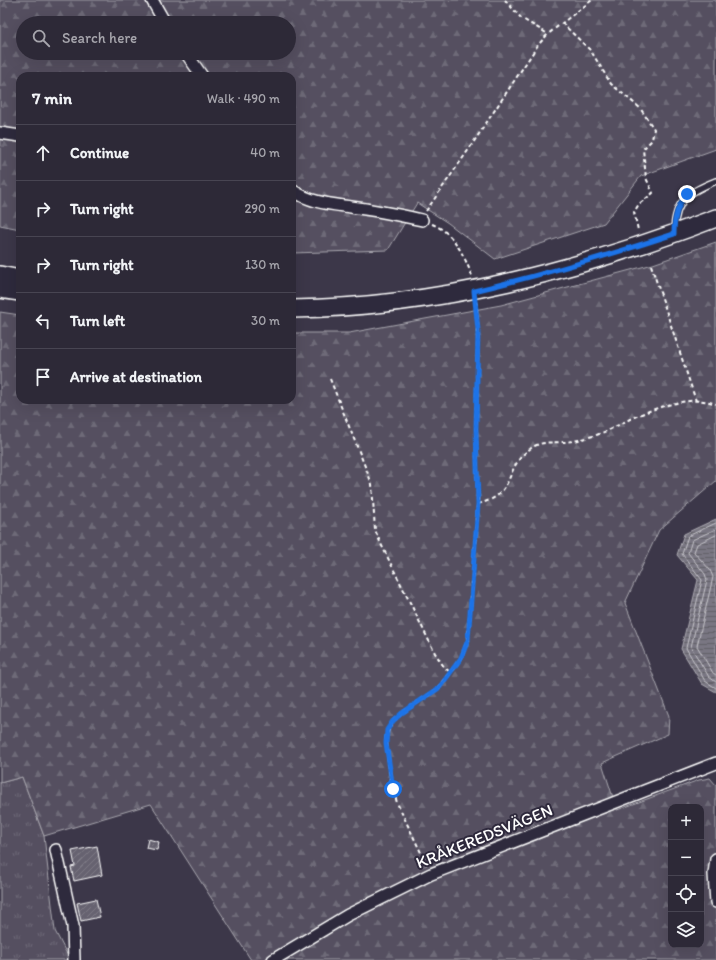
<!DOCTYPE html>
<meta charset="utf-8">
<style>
:root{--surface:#2d2937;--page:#393542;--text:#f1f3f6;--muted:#a7a6ad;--line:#484552}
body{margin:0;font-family:Itim,sans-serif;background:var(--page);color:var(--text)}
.controls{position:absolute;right:12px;bottom:12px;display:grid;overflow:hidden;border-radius:8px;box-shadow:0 4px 16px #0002}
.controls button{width:36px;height:36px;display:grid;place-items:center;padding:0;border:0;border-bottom:1px solid var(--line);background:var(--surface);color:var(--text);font:20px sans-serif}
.stop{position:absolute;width:12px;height:12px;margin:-9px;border:3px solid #1a73e8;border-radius:50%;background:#fff}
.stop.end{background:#1a73e8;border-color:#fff;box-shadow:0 1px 4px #0008}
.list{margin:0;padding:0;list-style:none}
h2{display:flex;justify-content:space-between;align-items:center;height:52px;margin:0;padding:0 16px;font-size:17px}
h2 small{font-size:13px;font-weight:400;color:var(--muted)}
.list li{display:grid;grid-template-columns:26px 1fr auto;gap:12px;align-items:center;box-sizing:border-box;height:56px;padding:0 16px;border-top:1px solid var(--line)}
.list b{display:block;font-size:15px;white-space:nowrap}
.list em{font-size:13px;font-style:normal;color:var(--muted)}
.icon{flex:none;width:22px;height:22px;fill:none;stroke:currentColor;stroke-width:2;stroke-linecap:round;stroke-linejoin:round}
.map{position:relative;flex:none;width:716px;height:960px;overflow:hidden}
.search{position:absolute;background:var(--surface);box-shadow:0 4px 16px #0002;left:16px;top:16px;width:280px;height:44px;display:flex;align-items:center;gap:10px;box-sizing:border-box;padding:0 14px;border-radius:22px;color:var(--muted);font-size:15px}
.panel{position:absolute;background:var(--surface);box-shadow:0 4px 16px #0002;left:16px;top:72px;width:280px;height:332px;border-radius:12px}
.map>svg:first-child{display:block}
.grass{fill:url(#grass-tufts);stroke:#aaa8b0}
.forest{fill:url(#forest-firs);stroke:#aaa8b0;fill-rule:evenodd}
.water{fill:url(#water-rules);stroke:#afadb4}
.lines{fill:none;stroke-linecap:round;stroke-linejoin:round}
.shore{stroke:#c9c8cd;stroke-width:1}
.building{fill:url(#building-hatch);stroke:#fff}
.service-casing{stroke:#fff;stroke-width:8}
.minor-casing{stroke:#fff;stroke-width:14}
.primary-casing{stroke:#fff;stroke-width:20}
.path{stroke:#fff;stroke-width:2;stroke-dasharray:4 3;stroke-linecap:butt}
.service{stroke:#2f2a3d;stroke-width:5.5}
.minor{stroke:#2f2a3d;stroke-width:11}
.primary{stroke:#2f2a3d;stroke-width:17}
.route{stroke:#1a73e8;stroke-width:5}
.labels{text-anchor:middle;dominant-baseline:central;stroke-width:4;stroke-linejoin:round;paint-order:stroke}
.street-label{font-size:17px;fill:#fff;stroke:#2f2a3d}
</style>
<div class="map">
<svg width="716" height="960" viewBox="0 0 716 960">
<defs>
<pattern id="grass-tufts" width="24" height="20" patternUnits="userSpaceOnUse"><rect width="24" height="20" fill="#555060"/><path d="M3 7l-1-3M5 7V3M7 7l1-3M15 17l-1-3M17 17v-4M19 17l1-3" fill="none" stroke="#6e6a78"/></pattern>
<pattern id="forest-firs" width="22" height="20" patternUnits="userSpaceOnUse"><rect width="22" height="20" fill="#555060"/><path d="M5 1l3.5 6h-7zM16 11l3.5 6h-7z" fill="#6e6a78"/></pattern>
<pattern id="water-rules" width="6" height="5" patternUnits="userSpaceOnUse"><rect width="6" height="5" fill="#797682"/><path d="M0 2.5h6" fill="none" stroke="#626167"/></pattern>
<pattern id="building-hatch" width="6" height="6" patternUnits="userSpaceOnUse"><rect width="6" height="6" fill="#666270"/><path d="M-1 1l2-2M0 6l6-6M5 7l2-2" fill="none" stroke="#7d7a85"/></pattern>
</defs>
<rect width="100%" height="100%" fill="#3c3749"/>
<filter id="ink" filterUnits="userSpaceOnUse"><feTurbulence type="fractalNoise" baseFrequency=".025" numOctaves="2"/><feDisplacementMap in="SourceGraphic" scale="8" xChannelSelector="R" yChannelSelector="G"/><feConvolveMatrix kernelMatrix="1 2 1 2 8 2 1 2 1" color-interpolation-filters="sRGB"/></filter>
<g filter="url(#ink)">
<!-- grass -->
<polygon class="grass" points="22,777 44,836 55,931 70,960 0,960 0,783"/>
<!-- forest -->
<g class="forest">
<path d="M0 0H716V149L641 176 604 223 495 259 448 223 417 203 388 250 292 253V76H20V229L0 225ZM23 23H289V53H23Z"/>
<path d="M716 242V481L659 530 625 603 669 716 668 734 602 763 617 810 699 780 710 778 716 785V960H251L151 804 44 836 22 777 0 783V312L20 315V400H292V333H349L501 305 653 264ZM671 807H701V945H671Z"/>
</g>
<!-- water -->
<polygon class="water" points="716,519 716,692 702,684 681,649 698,580 677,555 684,534"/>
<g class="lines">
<!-- shore -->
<g class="shore">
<polyline points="716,523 688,536 682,554 702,580 686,648 705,681 716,688"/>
<polyline points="716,529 692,540 688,553 705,574 707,580 691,647 709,677 716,682"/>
<polyline points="716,535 697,544 694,552 710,570 713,577 697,646 713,673 716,675"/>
</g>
</g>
<!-- building -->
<g class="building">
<polygon points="148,839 159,842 157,850 146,848"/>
<polygon points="97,846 102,875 74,881 71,867 75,866 72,851"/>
<polygon points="96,899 100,917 81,921 77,903"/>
</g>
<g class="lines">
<!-- service casing -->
<g class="service-casing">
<path id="service" d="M674 231C675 199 689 192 716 181"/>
</g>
<!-- minor casing -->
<g class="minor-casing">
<g id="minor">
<polyline points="152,0 165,23"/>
<polyline points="186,53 202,76"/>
<polyline points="0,133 20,136"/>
<path d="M292 190C311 203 330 204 351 207 375 210 399 215 422 220"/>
<polyline points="56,850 73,926 74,960"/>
<polyline points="716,859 714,874 716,902"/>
<polyline points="273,960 348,915 431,874 716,763"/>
</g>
</g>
<!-- primary casing -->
<g class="primary-casing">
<g id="primary">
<polyline points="0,275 20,279"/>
<polyline points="0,289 20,292"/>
<path d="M292 309C439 307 580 270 716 218"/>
</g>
</g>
<!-- path -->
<g class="path">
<polyline points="505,0 521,18 548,34"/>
<polyline points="562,23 591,51 611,84 640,108 654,129 652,140 643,149 646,178 653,193 639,204 634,212 638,230"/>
<polyline points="426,211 465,155 538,45 548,34 592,0"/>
<path d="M432 224C454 233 464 255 472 276"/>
<polyline points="651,265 696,401"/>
<polyline points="330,379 372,484 375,530 381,544 435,653 444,667 451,673"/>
<path d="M478 504C518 494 502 469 530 449 540 441 549 443 562 442 570 442 580 440 589 437 607 433 622 422 639 415 661 406 693 395 716 404"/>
<polyline points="427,865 397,803 390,775 386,736 393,721 402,713 439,688 461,658 468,640 478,504 476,428 478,330 476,302"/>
</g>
<!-- service -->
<use href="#service" class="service"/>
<!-- minor -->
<use href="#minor" class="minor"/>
<!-- primary -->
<use href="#primary" class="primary"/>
</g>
</g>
<g class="lines" filter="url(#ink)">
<!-- route -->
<path class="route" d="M393 789 386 743 387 730 393 721 402 713 439 688 461 658 468 640 478 504 476 428 478 330 474 291C542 275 607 256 674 234 674 218 677 206 687 194"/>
</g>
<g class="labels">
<!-- street labels -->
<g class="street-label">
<text transform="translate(484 836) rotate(-22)">KRÅKEREDSVÄGEN</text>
</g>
</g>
</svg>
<div class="controls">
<button>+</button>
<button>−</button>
<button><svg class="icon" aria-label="locate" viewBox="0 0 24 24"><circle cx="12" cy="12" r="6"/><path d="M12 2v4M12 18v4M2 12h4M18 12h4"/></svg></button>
<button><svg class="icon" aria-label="layers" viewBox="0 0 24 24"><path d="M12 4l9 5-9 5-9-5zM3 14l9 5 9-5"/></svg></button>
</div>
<div class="stop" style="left:393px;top:789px"></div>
<div class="stop end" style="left:687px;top:194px"></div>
<div class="search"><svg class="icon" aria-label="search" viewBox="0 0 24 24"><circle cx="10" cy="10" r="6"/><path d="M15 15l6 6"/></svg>Search here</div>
<section class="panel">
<h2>7 min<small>Walk · 490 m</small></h2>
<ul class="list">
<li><svg class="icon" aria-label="ahead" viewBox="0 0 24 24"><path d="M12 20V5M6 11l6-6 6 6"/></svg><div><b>Continue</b></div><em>40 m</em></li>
<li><svg class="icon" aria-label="right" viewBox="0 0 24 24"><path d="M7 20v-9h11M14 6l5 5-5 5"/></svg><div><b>Turn right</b></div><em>290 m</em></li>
<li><svg class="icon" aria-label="right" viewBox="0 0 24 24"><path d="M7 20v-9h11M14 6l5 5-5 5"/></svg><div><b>Turn right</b></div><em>130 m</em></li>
<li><svg class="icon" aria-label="left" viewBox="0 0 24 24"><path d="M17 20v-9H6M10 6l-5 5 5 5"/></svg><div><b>Turn left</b></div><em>30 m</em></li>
<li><svg class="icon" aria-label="arrive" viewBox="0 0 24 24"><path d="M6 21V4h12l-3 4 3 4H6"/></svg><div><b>Arrive at destination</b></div></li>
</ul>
</section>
</div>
